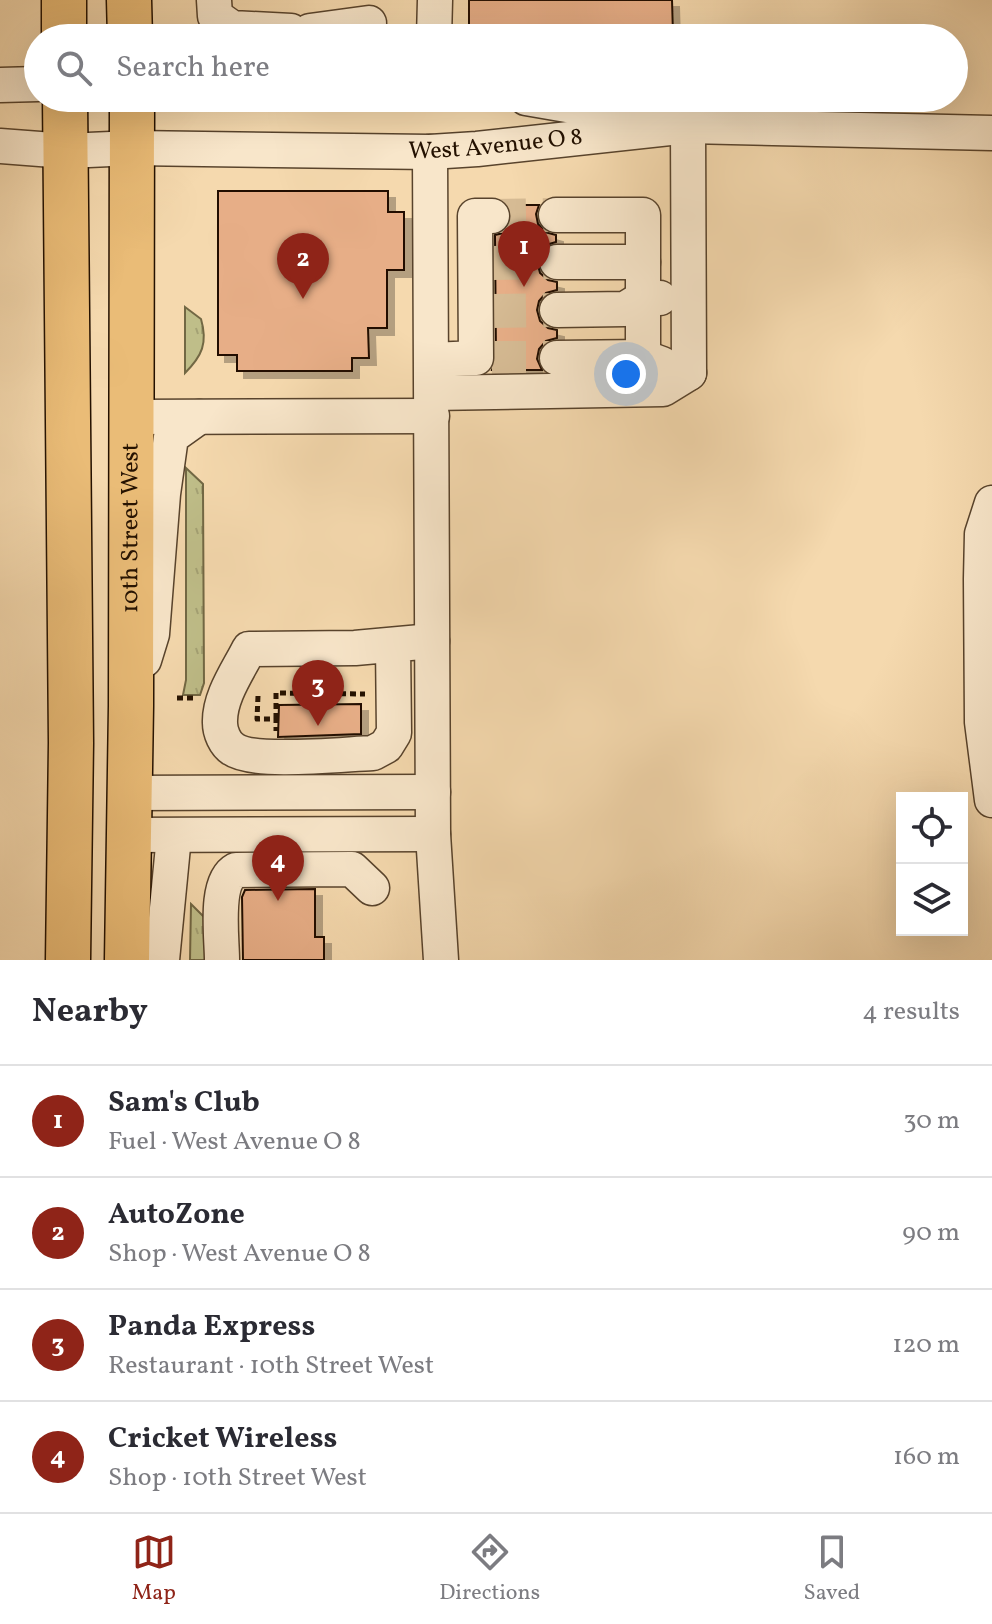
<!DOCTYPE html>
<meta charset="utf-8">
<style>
:root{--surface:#fff;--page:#f2f2f3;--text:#2b2b33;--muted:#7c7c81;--line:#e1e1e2;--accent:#8f2418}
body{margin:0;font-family:Vollkorn,serif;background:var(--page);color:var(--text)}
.controls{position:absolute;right:24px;bottom:24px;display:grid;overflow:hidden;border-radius:0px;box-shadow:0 8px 32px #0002}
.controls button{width:72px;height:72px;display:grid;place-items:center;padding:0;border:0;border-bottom:2px solid var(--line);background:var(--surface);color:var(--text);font:40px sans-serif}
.you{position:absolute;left:626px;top:374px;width:28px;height:28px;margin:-20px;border:6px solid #fff;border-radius:50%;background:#1a73e8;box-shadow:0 0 0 12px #1a73e833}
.badge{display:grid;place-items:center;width:52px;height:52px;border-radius:50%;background:var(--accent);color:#fff;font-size:26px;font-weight:700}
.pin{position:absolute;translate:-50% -66px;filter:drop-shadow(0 2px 4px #0008)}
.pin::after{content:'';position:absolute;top:42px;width:28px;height:24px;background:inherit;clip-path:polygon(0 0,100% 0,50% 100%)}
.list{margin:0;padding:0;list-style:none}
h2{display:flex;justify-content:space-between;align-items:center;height:104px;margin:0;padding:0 32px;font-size:34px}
h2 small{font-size:26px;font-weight:400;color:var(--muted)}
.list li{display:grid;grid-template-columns:52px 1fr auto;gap:24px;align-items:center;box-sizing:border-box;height:112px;padding:0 32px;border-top:2px solid var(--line)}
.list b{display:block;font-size:30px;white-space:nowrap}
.list p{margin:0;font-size:26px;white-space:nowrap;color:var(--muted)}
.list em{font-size:26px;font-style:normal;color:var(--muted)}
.icon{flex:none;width:44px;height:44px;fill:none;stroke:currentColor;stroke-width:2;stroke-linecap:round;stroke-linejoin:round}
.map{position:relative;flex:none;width:992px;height:960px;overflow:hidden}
.search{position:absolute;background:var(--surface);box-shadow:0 8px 32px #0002;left:24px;right:24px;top:24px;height:88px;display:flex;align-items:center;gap:20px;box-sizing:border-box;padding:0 28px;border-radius:44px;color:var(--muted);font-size:30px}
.sheet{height:552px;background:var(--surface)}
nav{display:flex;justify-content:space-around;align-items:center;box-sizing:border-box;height:112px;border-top:2px solid var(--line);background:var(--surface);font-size:22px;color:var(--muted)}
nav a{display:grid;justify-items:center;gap:4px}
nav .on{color:var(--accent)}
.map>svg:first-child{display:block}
.grass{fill:url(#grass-tufts);stroke:#726844;stroke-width:2}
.building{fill:#e7ae87;stroke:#241100;stroke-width:2;filter:url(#shadow)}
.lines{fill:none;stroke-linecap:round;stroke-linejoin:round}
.minor-tunnel{stroke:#d6bb94;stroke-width:34;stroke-dasharray:34 17;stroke-linecap:butt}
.minor-casing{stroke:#58432c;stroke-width:37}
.major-casing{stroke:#241100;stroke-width:47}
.path{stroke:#241100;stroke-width:5;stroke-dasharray:6 4;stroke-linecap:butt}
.minor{stroke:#f8e6ca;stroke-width:34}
.major{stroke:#eabc77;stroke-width:44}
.labels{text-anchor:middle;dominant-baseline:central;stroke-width:7;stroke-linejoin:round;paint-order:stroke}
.street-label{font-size:24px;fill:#241100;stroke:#f8e6ca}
</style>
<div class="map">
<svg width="992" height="960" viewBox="0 0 992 960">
<defs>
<pattern id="grass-tufts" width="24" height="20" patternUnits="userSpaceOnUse" patternTransform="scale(2)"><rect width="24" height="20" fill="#bfbe89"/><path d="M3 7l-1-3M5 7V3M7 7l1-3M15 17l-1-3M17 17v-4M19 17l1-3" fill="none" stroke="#a4a274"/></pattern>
<filter id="shadow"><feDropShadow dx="7" dy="7" stdDeviation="0" flood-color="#0004"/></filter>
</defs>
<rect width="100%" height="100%" fill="#f5d9ae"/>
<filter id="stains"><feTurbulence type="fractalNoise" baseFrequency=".0025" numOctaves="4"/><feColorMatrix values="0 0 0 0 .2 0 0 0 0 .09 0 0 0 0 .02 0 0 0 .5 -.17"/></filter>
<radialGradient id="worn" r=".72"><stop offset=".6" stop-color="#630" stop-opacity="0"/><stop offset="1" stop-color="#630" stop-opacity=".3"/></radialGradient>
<!-- grass -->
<g class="grass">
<path d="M185 307 201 319C208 343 202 356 185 373Z"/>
<polygon points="186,468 203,484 203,489 204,683 200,695 183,695 186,680"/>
<polygon points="191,904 206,919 208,960 190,960"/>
</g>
<!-- building -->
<g class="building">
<polygon points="469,0 672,0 673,34 585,34 585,32 551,32 551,29 469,30"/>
<polygon points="218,191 388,191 388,212 404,212 404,270 387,270 387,328 368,328 369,358 352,358 352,371 237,371 237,355 218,355"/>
<polygon points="508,205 539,205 536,214 538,224 545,232 556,235 556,242 546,245 539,253 537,261 540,273 548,280 557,282 557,290 546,293 539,301 537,310 540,321 548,328 557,330 557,338 546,341 539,349 537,359 542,370 492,370 496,358 495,235 503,233 510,225 512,215"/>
<polygon points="361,704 361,734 278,737 279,705"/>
<polygon points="315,889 315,937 324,937 324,960 243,960 242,897 245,890"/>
</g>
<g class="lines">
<!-- minor-tunnel -->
<g class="minor-tunnel">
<polyline points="492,216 556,215"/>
<polyline points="492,263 557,262"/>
<polyline points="492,311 557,310"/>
<polyline points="492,358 557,358"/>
</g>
<!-- minor casing -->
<g class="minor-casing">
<g id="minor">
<polyline points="214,0 215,16 232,28 291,31"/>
<polyline points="310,31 369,23"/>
<polyline points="434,38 435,0"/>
<polyline points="0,85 38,84"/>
<polyline points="526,98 648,119"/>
<polyline points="688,126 689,373"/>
<path id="s1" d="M0 146 66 151 133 148 430 152 477 149 688 126 992 133"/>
<polyline points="430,152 433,834 441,960"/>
<polyline points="556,215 643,215 643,357"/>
<polyline points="557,262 643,262"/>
<polyline points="557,310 625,309 643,298 660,298"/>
<polyline points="557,358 643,357 662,364"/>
<polyline points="432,360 476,358 475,216 492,216"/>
<polyline points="432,393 663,389 689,373"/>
<polyline points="132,417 432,416"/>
<polyline points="992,503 982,534 981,579 982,722 992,800"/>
<path d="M393 645 394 733 386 746 373 753C344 754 254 764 233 749 225 744 220 732 220 723 219 697 238 671 249 649L355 648 432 641"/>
<polyline points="144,660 152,634 163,494 171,437 199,417"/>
<polyline points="129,793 433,792"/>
<polyline points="128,835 433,834"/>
<polyline points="162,960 174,836"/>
<path d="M222 960C222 937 214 882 236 870L352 869 372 888"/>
</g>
</g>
<!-- major casing -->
<g class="major-casing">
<g id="major">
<polyline points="64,0 64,38"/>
<polyline points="129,0 130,38"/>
<polyline points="65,98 71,743 68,960"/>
<path id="s2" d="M127 960 131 706 132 98"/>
</g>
</g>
<!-- path -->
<g class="path">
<polyline points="258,696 257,719 276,719 276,731"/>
<polyline points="177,698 196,698"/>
<polyline points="276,719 276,693 365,694"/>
</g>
<!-- minor -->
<use href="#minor" class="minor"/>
<!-- major -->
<use href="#major" class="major"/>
</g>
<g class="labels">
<!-- street labels -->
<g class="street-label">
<text stroke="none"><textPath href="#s1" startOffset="496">West Avenue O 8</textPath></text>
<text stroke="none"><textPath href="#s2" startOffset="432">10th Street West</textPath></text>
</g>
</g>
<rect width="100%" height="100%" filter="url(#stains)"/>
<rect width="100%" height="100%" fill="url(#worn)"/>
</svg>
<div class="controls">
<button><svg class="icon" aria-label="locate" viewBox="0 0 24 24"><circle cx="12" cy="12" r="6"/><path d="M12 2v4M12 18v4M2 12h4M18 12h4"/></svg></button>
<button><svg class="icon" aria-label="layers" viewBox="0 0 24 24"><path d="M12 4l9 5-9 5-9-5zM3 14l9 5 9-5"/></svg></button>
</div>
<div class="you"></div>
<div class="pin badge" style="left:524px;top:287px">1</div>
<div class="pin badge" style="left:303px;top:299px">2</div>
<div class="pin badge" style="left:318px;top:726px">3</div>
<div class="pin badge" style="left:278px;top:901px">4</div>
<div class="search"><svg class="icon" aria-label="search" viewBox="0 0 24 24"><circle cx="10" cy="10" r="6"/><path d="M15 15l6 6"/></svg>Search here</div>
</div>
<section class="sheet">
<h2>Nearby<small>4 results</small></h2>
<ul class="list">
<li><span class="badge">1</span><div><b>Sam's Club</b><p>Fuel · West Avenue O 8</p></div><em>30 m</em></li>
<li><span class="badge">2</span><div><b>AutoZone</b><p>Shop · West Avenue O 8</p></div><em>90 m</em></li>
<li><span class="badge">3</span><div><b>Panda Express</b><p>Restaurant · 10th Street West</p></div><em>120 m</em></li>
<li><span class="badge">4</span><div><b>Cricket Wireless</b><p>Shop · 10th Street West</p></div><em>160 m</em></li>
</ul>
</section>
<nav>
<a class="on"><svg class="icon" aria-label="map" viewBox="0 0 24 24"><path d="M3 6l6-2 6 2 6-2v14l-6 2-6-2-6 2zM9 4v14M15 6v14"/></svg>Map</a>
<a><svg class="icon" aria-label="directions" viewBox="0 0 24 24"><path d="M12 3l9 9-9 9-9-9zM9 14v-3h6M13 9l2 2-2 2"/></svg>Directions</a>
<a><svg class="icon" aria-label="saved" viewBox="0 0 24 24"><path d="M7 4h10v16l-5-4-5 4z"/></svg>Saved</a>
</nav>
